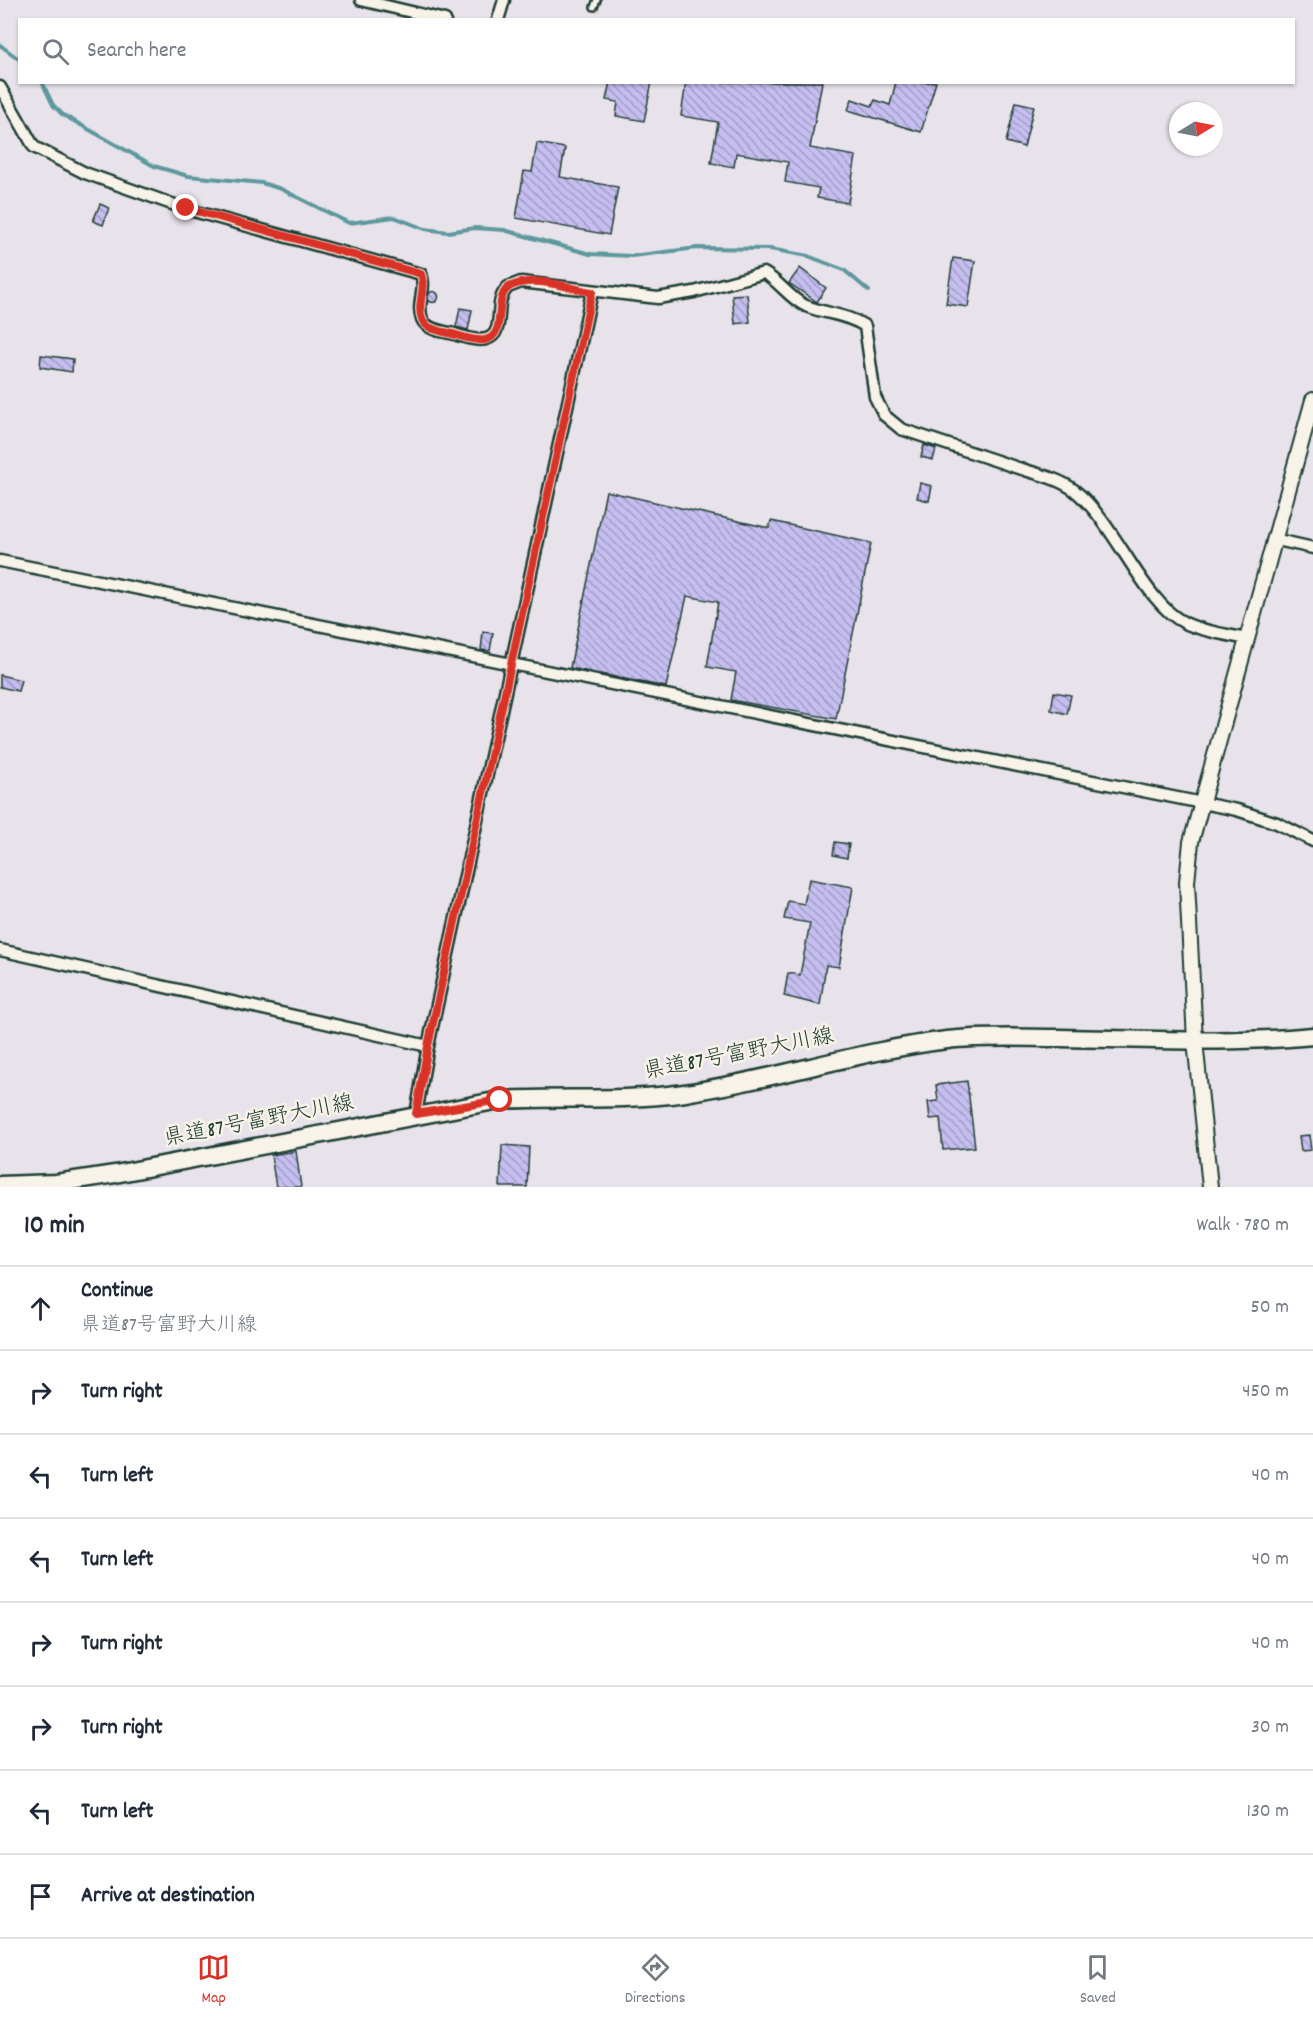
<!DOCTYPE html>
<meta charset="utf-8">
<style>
:root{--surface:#fff;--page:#f6f6f7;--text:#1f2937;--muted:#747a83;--line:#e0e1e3;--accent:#d93025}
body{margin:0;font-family:Dekko,"Klee One",sans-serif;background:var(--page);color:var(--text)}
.compass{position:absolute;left:1169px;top:102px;width:54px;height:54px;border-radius:50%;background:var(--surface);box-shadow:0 2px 4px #0004;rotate:80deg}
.stop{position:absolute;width:18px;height:18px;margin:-14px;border:4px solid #d93025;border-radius:50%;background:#fff}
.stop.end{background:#d93025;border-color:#fff;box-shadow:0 2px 6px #0008}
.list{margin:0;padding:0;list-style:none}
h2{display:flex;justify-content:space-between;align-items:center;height:78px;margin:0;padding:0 24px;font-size:26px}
h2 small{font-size:20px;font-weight:400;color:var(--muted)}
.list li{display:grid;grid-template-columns:39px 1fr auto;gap:18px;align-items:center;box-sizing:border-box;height:84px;padding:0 24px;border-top:2px solid var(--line)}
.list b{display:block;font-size:22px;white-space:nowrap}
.list p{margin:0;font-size:20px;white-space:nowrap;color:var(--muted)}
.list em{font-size:20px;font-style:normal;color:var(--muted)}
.icon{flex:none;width:33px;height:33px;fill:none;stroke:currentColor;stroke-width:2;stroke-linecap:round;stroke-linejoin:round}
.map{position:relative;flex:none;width:1313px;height:1187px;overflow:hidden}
.search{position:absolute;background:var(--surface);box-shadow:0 2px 4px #0004;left:18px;right:18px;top:18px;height:66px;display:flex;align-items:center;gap:15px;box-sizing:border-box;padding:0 21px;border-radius:0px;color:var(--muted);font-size:22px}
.sheet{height:750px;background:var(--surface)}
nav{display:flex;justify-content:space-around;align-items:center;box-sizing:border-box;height:84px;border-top:2px solid var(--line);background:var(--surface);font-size:16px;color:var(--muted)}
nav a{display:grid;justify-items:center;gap:3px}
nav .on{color:var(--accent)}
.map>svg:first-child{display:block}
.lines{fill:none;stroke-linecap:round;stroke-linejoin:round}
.stream{stroke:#5d989e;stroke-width:4}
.building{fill:url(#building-back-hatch);stroke:#1f3d34;stroke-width:1.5}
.lane-casing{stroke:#1f3d34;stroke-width:10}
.street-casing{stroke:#1f3d34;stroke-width:15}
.secondary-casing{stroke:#1f3d34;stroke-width:18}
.primary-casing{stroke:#1f3d34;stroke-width:21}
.lane{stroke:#f7f3e8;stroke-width:5}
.street{stroke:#f7f3e8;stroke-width:10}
.secondary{stroke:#f7f3e8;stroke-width:14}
.primary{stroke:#f7f3e8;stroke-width:16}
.route{stroke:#d93025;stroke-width:8}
.labels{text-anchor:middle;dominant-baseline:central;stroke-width:5;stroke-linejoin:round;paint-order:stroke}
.street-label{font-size:22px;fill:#1f3d34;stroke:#f7f3e8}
</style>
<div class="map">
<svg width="1313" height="1187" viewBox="0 0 1313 1187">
<defs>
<pattern id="building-back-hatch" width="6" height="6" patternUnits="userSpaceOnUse" patternTransform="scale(1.5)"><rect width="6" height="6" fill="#c6bef0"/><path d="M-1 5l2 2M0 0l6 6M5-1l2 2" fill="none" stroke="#a09cc3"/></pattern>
</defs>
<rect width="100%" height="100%" fill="#e8e3ea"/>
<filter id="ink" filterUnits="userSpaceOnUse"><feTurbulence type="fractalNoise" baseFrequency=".0167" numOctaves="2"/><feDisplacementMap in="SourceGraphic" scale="12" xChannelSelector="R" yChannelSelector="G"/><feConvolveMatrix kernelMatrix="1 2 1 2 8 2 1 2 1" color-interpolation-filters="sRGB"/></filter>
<g filter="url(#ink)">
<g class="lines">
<!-- stream -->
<g class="stream">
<polyline points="0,45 20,60"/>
<polyline points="42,82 53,105 63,115 154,166 188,176 262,183 281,189 349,223 394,217 425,229 448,232 475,228 504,230 590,254 632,256 697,248 770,249 808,256 844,270 869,291"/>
</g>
</g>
<!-- building -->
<g class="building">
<polygon points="610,82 652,82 644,121 616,116 618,102 606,100"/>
<polygon points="686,82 822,82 810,148 856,156 848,203 817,198 819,188 785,182 788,162 736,153 734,167 711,163 718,122 681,116"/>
<polygon points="896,82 936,82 921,132 848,110 852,99 872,106 875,100 890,105"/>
<polygon points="1016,102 1034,106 1024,147 1006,142"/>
<polygon points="537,143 565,148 560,177 618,187 609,235 516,218 524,171 532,172"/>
<polygon points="100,204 109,208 103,225 93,221"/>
<polygon points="953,258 975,261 968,307 946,304"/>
<polygon points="800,268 826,288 817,302 789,283"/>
<circle cx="433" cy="297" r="5.5"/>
<polygon points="747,294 750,322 735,324 732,295"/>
<polygon points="460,308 472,310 468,330 456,327"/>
<polygon points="41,355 73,359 72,372 40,367"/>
<polygon points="924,445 936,449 933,460 921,457"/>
<polygon points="920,483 932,486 929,501 917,498"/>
<polygon points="606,491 769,528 771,521 871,543 836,719 731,700 736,672 707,667 718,602 687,596 666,687 570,668"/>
<polygon points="483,632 493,633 490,651 481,650"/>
<polygon points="0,675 21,680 18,691 0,687"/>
<polygon points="1054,692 1071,695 1067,714 1051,710"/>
<polygon points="835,842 849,844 847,858 833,855"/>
<polygon points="809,879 853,887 839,967 826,965 820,1005 784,996 788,973 800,975 810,923 784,919 788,901 804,904"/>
<polygon points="967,1081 975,1147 943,1150 940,1118 930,1119 928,1102 938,1101 936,1085"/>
<polygon points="1309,1135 1311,1150 1301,1151 1299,1136"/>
<polygon points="502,1145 529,1147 527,1187 500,1187"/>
<polygon points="296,1151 301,1187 276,1187 271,1155"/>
</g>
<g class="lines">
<!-- lane casing -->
<g class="lane-casing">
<polyline id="lane" points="594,7 597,0"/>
</g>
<!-- street casing -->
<g class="street-casing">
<g id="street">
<polyline points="361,0 445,20"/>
<polyline points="498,20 504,0"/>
<path d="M0 87 34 147 85 173 186 209 421 274C427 289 416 304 422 319 426 329 440 331 450 333 459 335 476 342 486 339 503 335 497 311 501 299 502 295 505 290 508 287L521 282 658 298 694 292 764 273C780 282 790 299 806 306 826 314 846 314 865 326L875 397 884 415 901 429C939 442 977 454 1015 467 1034 473 1058 478 1074 490 1116 523 1144 604 1185 623 1204 632 1226 634 1247 639"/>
<polyline points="1273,539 1313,548"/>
<polyline points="0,561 1237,810 1277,823 1313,841"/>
<polyline points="0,950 428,1046"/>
<polyline points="416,1114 428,1046 592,292"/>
</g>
</g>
<!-- secondary casing -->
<g class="secondary-casing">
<polyline id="secondary" points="1210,1187 1195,1041 1187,882 1191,842 1313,400"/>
</g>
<!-- primary casing -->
<g class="primary-casing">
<path id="primary" d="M0 1185 56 1183 115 1174 500 1100C561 1096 624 1102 685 1093 773 1080 858 1051 947 1040 984 1036 1022 1038 1060 1038 1144 1039 1229 1044 1313 1036"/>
</g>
<!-- lane -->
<use href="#lane" class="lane"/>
<!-- street -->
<use href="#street" class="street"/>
<!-- secondary -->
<use href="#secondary" class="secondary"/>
<!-- primary -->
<use href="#primary" class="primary"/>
</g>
</g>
<g class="lines" filter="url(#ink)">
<!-- route -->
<path class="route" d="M186 208 421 274C427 289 416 304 422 319 425 328 436 330 444 332 456 334 474 342 485 340 509 335 491 295 511 286 534 275 568 288 592 292L428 1046 416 1114 500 1100"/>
</g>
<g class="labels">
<!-- street labels -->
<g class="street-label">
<text transform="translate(739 1055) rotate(-11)">県道87号富野大川線</text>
<text transform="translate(259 1122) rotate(-11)">県道87号富野大川線</text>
</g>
</g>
</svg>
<svg class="compass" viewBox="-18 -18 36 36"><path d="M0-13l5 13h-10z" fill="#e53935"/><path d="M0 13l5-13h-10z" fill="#747a83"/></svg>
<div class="stop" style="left:500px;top:1100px"></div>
<div class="stop end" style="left:186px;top:208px"></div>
<div class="search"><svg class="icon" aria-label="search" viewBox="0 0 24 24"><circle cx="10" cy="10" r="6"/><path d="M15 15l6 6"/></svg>Search here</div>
</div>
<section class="sheet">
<h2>10 min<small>Walk · 780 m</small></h2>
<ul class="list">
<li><svg class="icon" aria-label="ahead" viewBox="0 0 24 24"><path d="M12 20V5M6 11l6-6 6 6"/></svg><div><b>Continue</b><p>県道87号富野大川線</p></div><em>50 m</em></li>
<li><svg class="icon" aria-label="right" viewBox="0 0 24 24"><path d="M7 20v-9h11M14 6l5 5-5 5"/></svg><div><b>Turn right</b></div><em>450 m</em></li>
<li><svg class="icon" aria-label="left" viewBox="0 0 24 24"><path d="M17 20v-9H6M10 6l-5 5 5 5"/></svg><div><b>Turn left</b></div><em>40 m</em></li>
<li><svg class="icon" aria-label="left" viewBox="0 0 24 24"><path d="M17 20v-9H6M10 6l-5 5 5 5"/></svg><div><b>Turn left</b></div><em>40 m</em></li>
<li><svg class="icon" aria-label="right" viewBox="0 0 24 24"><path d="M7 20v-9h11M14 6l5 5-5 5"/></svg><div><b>Turn right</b></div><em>40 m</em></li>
<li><svg class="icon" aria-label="right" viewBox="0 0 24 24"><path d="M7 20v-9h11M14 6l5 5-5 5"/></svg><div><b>Turn right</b></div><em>30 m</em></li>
<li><svg class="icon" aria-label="left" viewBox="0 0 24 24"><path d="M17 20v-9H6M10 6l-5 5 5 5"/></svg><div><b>Turn left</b></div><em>130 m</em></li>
<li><svg class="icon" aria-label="arrive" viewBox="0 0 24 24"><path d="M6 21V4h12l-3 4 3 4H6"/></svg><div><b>Arrive at destination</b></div></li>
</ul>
</section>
<nav>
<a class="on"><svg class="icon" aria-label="map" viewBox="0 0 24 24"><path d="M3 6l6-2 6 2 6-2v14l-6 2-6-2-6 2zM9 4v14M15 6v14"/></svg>Map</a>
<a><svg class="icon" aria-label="directions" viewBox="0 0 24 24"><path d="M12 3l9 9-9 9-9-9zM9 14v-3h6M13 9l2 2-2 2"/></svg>Directions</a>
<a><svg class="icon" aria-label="saved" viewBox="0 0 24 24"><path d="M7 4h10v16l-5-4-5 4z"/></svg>Saved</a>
</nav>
